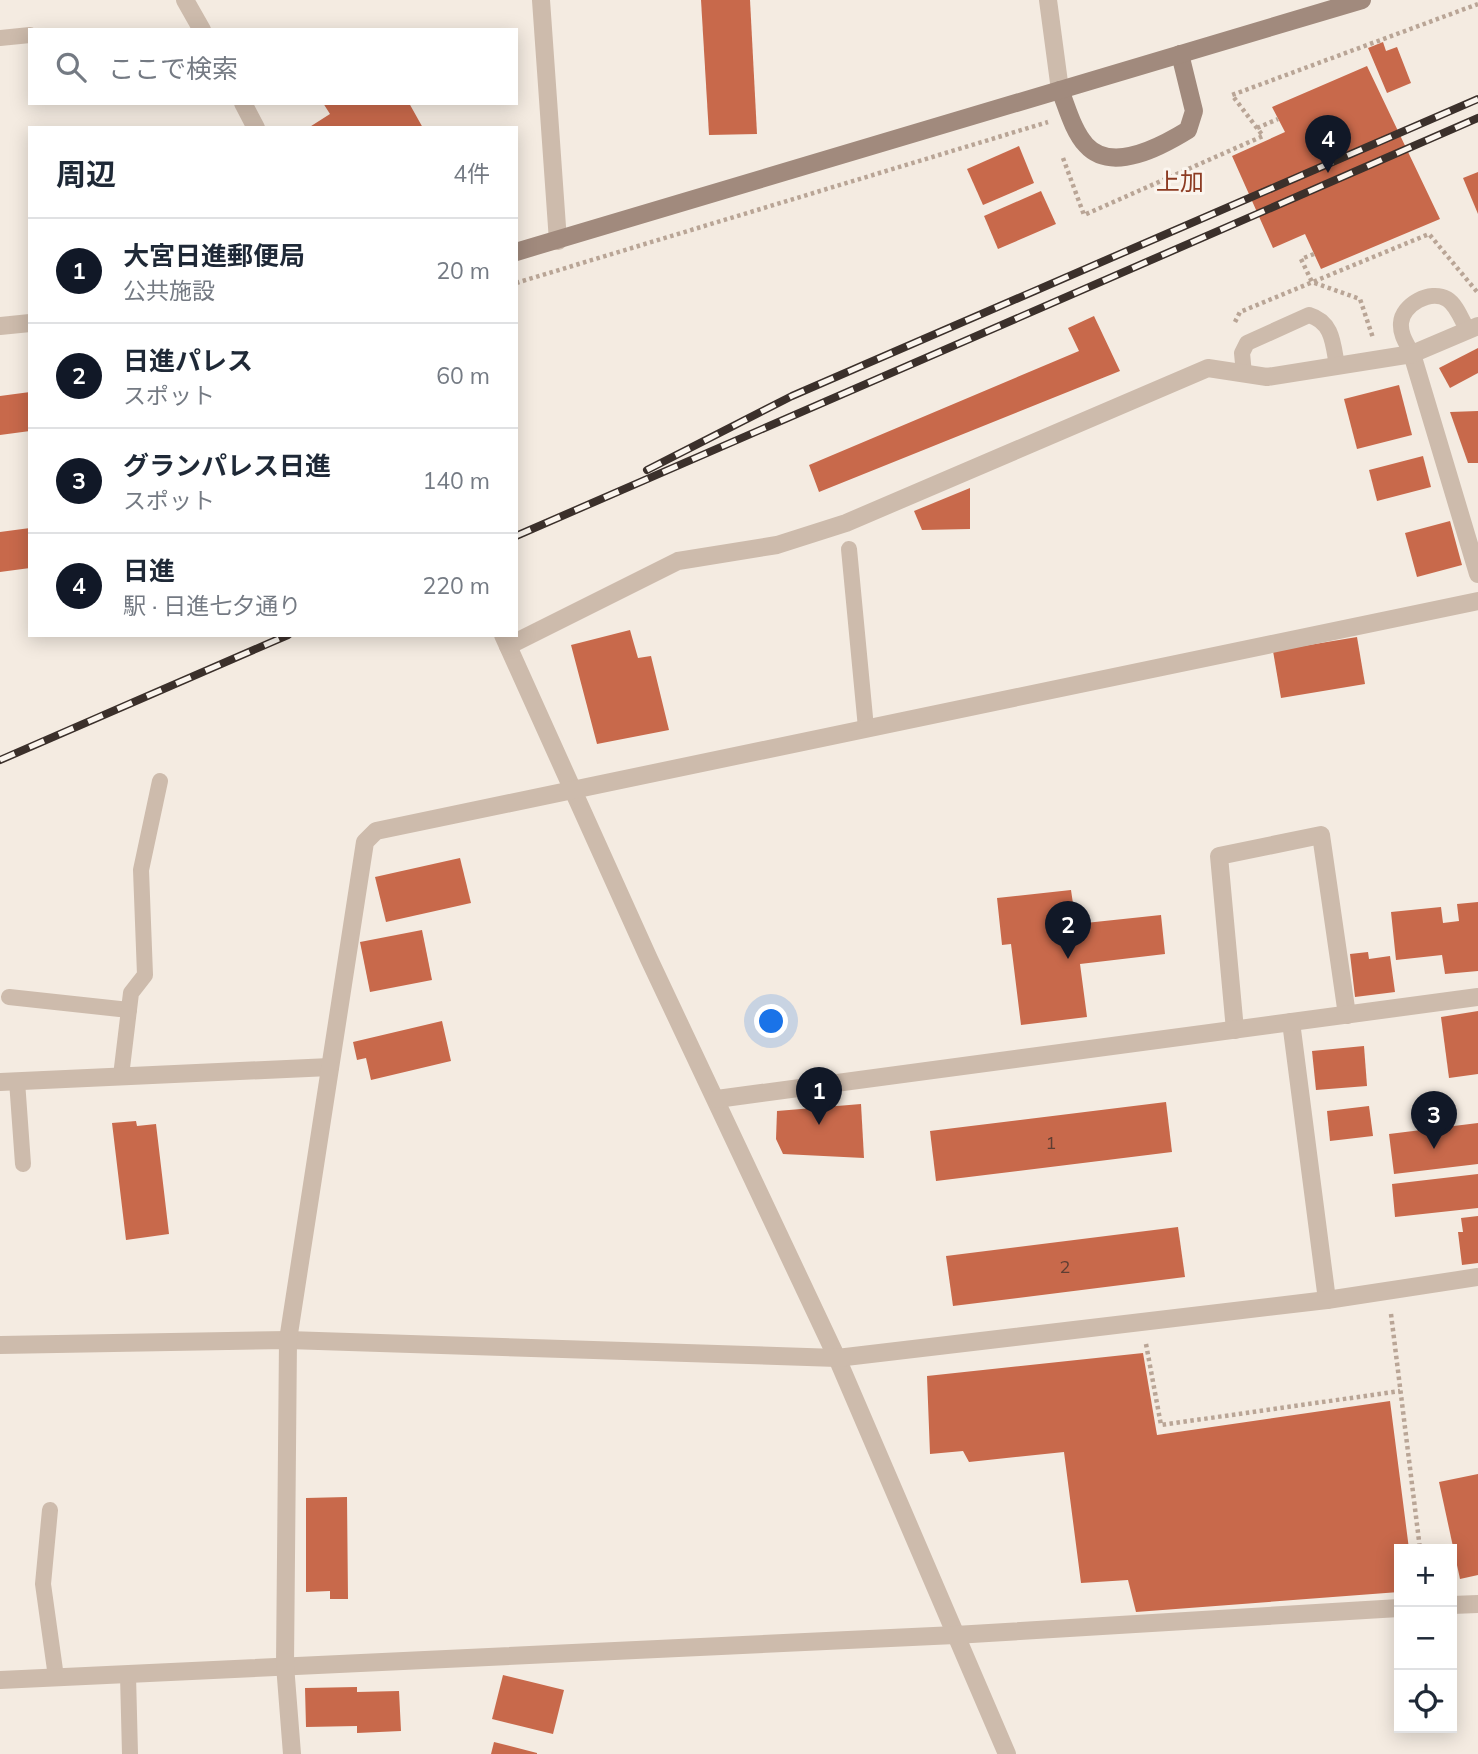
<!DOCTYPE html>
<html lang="ja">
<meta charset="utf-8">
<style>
:root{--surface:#fff;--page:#f2f2f3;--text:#1f2937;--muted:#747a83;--line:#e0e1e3;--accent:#111827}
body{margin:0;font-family:Mulish,"Noto Sans JP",sans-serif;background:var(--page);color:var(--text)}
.controls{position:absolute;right:21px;bottom:21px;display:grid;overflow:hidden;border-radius:0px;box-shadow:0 4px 18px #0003}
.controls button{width:63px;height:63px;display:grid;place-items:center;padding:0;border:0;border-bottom:2px solid var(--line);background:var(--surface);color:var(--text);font:35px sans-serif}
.you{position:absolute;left:772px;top:1022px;width:24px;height:24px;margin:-18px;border:5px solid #fff;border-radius:50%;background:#1a73e8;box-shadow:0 0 0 10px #1a73e833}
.badge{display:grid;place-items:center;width:46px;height:46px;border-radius:50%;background:var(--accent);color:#fff;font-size:23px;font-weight:700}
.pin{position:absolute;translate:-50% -58px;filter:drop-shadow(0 2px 4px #0008)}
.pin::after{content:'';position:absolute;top:37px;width:24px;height:21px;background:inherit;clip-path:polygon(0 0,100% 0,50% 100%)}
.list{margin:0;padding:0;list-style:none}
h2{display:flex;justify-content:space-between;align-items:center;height:91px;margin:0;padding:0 28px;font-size:30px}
h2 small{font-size:23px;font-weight:400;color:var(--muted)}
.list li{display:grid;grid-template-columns:46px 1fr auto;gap:21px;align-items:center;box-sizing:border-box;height:105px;padding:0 28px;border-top:2px solid var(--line)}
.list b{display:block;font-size:26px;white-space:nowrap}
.list p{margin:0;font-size:23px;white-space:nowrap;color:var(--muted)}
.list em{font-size:23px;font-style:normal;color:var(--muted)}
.icon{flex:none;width:38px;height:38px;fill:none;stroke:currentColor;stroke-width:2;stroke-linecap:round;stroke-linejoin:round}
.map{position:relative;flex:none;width:1478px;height:1754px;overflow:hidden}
.search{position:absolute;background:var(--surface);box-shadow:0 4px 18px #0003;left:28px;top:28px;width:490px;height:77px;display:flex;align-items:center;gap:18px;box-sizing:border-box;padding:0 24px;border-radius:0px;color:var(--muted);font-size:26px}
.panel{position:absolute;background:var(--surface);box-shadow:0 4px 18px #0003;left:28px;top:126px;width:490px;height:511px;border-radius:0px}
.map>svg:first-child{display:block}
.building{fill:#c8694b}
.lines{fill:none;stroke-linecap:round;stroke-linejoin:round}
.path{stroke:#b9a596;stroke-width:4.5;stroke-dasharray:3.5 3.5;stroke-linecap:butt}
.lane{stroke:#cdbbac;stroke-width:16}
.street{stroke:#cdbbac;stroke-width:18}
.secondary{stroke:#a18a7d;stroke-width:18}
.rail-casing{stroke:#3b302b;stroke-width:8}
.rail{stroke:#fbf5ee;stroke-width:5;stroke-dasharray:16;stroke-linecap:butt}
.labels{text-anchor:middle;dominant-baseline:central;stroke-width:6;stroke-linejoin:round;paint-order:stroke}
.number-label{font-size:18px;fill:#5e3e33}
.quarter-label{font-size:24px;fill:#8c3b22;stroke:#fbf5ee}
</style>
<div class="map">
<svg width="1478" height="1754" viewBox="0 0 1478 1754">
<rect width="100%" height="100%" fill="#f4ebe1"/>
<!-- building -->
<g class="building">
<polygon points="701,0 750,0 757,134 709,135"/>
<polygon points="1383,42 1386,51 1397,47 1411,83 1387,93 1368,48"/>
<polygon points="1367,66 1440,219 1321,269 1305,234 1273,248 1232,156 1285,132 1272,107"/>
<polygon points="323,103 409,103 423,128 308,128 330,114"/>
<polygon points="1019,146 1034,183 983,205 967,169"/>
<polygon points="1478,172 1478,214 1463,178"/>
<polygon points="1041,191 1056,224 998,249 984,216"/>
<polygon points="1094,316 1120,371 819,492 809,465 1079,351 1068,328"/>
<polygon points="1478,348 1478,373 1450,388 1439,368"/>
<polygon points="1399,385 1412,435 1357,449 1344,399"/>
<polygon points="30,392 30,431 0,435 0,396"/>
<polygon points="1478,411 1478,463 1468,463 1450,412"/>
<polygon points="1423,456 1431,487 1377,501 1369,470"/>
<polygon points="970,488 970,529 922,530 914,511"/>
<polygon points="1450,521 1462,565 1417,577 1405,533"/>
<polygon points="30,528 30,568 0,572 0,532"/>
<polygon points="630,630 638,658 651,656 669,730 597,744 571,645"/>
<polygon points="1357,637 1365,684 1281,698 1273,651"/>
<polygon points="460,858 471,903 386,922 375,877"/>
<polygon points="1071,890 1076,924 1161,915 1165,954 1080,964 1087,1017 1021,1025 1011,944 1002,945 997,898"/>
<polygon points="1478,902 1478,971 1445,974 1442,955 1396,960 1391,912 1441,907 1443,923 1459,921 1457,904"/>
<polygon points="422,930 432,980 370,992 360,942"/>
<polygon points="1368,952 1369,959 1390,956 1395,992 1355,997 1350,954"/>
<polygon points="1478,1011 1478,1074 1449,1078 1441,1017"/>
<polygon points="442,1021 451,1061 371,1080 366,1058 357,1060 353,1042"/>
<polygon points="1364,1046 1367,1086 1316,1090 1312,1051"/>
<polygon points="1166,1102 1172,1152 936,1181 930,1131"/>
<polygon points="861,1104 864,1158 783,1154 776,1139 777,1111"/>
<polygon points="1369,1106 1373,1136 1330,1141 1327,1111"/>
<polygon points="136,1121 137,1126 156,1124 169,1234 126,1240 112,1123"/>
<polygon points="1478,1123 1478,1164 1394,1174 1389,1134"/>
<polygon points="1478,1174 1478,1208 1395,1217 1392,1184"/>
<polygon points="1478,1216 1478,1263 1462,1265 1458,1232 1463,1232 1461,1218"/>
<polygon points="1178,1227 1185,1277 953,1306 946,1256"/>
<polygon points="1143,1353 1157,1435 1390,1401 1409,1549 1399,1549 1399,1592 1136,1612 1128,1580 1081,1583 1064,1452 969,1462 963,1451 930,1454 927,1376"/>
<polygon points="1478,1474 1478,1575 1460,1579 1439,1482"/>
<polygon points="347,1497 348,1599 330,1599 330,1591 306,1592 306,1498"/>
<polygon points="503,1675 564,1690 553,1734 492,1719"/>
<polygon points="357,1687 357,1692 399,1691 401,1731 357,1733 357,1726 306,1727 305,1688"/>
<polygon points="494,1742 537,1753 537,1754 491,1754"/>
</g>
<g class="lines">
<!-- path -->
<g class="path">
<polyline points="1257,128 1278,119"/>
<polyline points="1063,158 1084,215 1263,136 1232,95 1478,4"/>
<polyline points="1314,254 1301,259 1312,282 1360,299 1373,338"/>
<polyline points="516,283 1048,122"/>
<polyline points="1235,322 1240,312 1429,234 1478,293"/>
<polyline points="1391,1314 1420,1549"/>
<polyline points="1146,1344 1161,1425 1400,1391"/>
</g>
<!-- lane -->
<g class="lane">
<polyline points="0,38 30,35"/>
<path d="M1412 354C1407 344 1400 335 1401 323 1402 305 1430 289 1447 299 1457 305 1462 321 1468 331"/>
<path d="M1244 374 1242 353 1247 343 1309 315C1333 322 1333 344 1337 366"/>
<polyline points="849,549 866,728"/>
<polyline points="9,997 129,1010"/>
<polyline points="121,1076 131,993 145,975 141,870 160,781"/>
<polyline points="17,1081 23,1164"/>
<polyline points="50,1510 43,1584 56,1677"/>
<polyline points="128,1675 130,1754"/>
</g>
<!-- street -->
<g class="street">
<polyline points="185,0 202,30"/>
<polyline points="541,0 558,241"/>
<polyline points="1048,0 1060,90"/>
<polyline points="243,103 256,128"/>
<polyline points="0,326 30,323"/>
<polyline points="1412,354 1478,574"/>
<polyline points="503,635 649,959 837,1358 1007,1754"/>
<polyline points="508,646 678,561 777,545 846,523 1208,368 1267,377 1412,354 1478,326"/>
<polyline points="1291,1022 1327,1300"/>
<polyline points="1235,1030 1219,856 1321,835 1347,1015"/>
<polyline points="0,1082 330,1067"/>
<polyline points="717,1099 1478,997"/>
<polyline points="0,1345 288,1340 837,1358 1327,1300 1478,1277"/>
<polyline points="1452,1605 1478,1604"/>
<polyline points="0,1680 955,1635 1399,1608"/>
<polyline points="292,1754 285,1665 288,1340 365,842 376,831 1478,601"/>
</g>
<!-- secondary -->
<g class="secondary">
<path d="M1060 90C1067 107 1073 131 1086 145 1112 174 1162 146 1188 130L1194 111 1180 54"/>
<polyline points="516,252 1362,0"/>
</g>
<!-- rail casing -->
<g class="rail-casing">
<g id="rail">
<polyline points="647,470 792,396 1478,99"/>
<polyline points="516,536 1478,118"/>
<polyline points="0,760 288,635"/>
</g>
</g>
<!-- rail -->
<use href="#rail" class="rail"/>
</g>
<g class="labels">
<!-- number labels -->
<g class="number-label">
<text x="1051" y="1142">1</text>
<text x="1065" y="1266">2</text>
</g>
<!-- quarter labels -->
<g class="quarter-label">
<text x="1180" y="181">上加</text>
</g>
</g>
</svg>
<div class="controls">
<button>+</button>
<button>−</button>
<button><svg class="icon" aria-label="locate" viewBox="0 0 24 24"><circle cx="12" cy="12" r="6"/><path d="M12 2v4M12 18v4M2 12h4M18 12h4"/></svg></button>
</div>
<div class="you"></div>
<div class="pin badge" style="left:819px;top:1125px">1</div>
<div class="pin badge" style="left:1068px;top:959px">2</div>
<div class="pin badge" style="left:1434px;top:1149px">3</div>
<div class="pin badge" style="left:1328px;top:173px">4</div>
<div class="search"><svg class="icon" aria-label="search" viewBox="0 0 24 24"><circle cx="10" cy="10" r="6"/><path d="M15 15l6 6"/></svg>ここで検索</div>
<section class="panel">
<h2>周辺<small>4件</small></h2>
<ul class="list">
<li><span class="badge">1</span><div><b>大宮日進郵便局</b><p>公共施設</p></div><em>20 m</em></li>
<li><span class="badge">2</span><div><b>日進パレス</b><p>スポット</p></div><em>60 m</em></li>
<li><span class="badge">3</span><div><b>グランパレス日進</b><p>スポット</p></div><em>140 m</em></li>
<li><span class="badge">4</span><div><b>日進</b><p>駅 · 日進七夕通り</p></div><em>220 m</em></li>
</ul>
</section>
</div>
